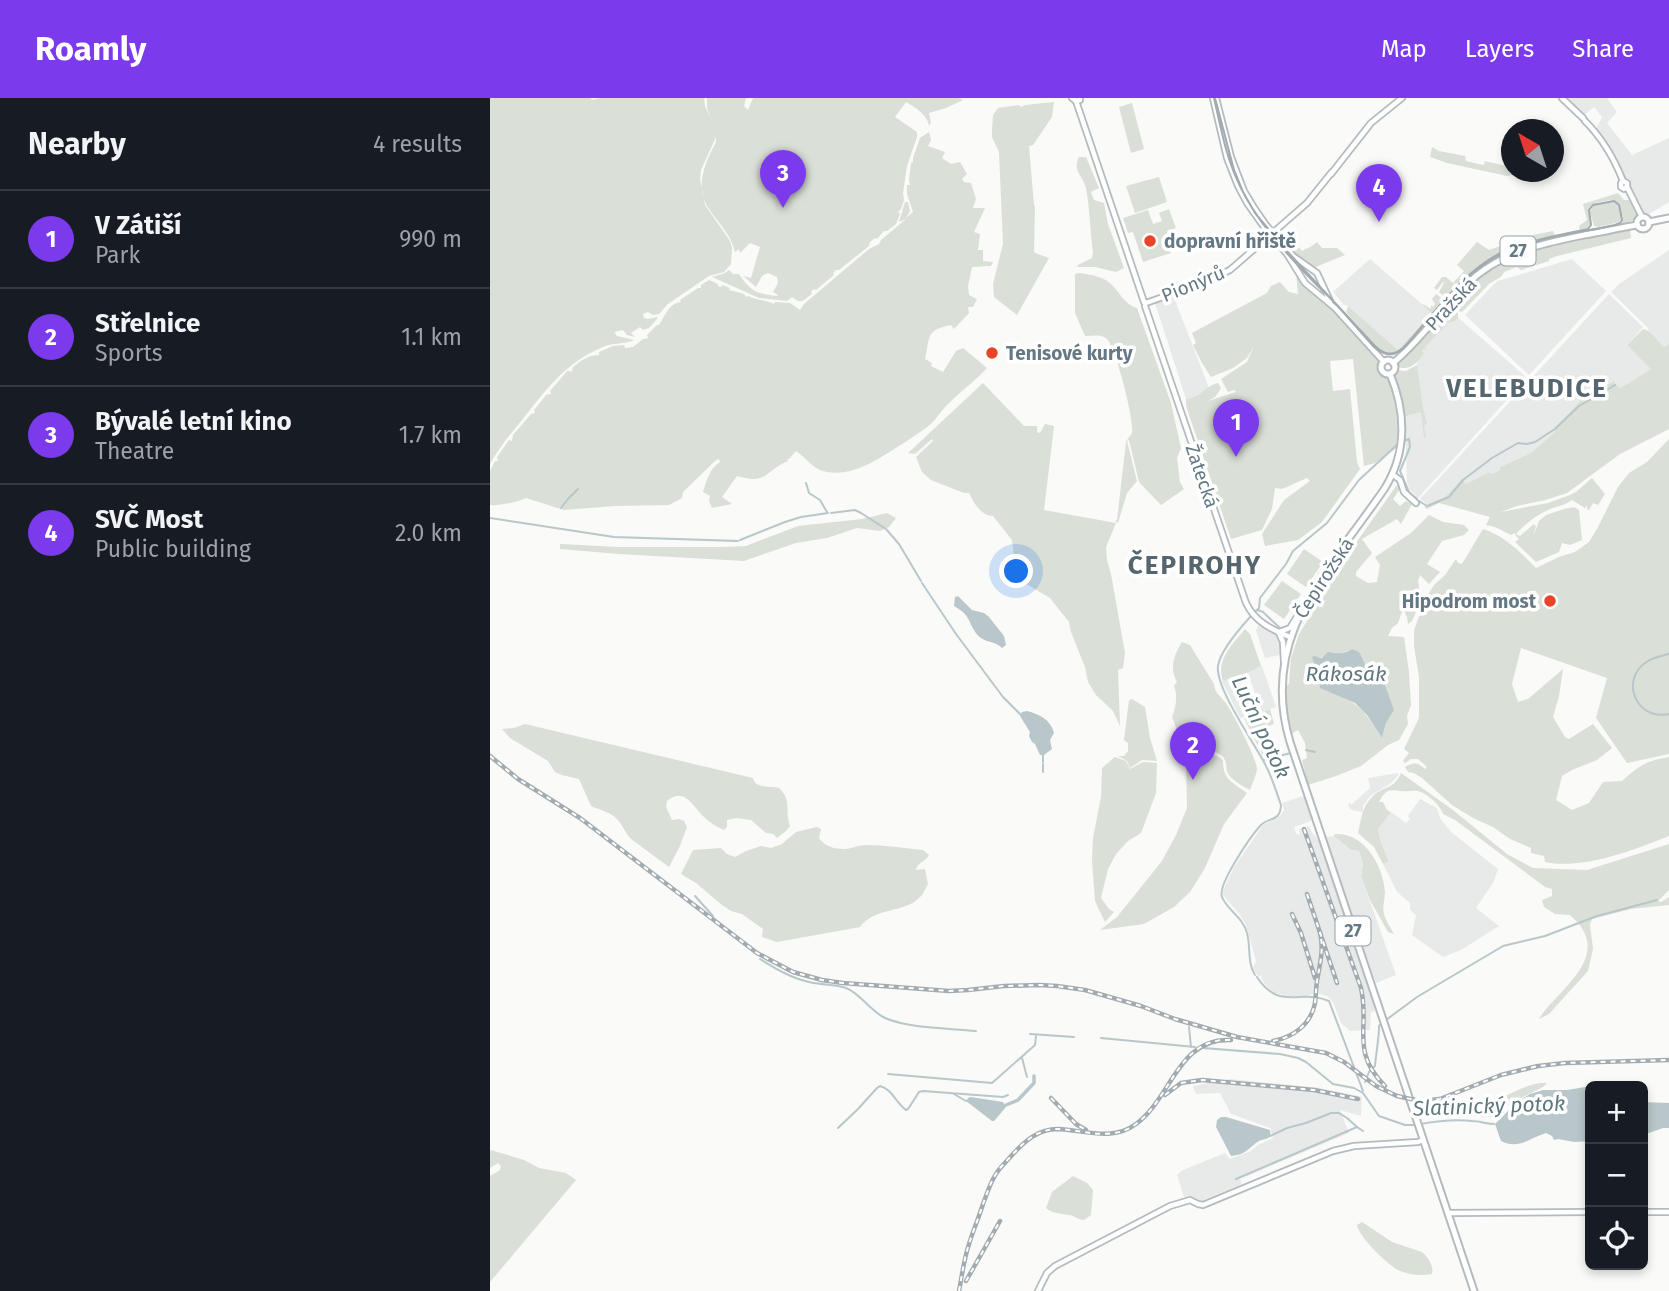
<!DOCTYPE html>
<meta charset="utf-8">
<style>
:root{--surface:#171b24;--page:#20242c;--text:#f1f3f6;--muted:#9ea1a6;--line:#363941;--accent:#7c3aed}
body{margin:0;font-family:"Fira Sans",sans-serif;background:var(--page);color:var(--text)}
.controls{position:absolute;right:21px;bottom:21px;display:grid;overflow:hidden;border-radius:10px;box-shadow:0 4px 10px #0003}
.controls button{width:63px;height:63px;display:grid;place-items:center;padding:0;border:0;border-bottom:2px solid var(--line);background:var(--surface);color:var(--text);font:35px sans-serif}
.compass{position:absolute;left:1011px;top:21px;width:63px;height:63px;border-radius:50%;background:var(--surface);box-shadow:0 4px 10px #0003;rotate:321deg}
.you{position:absolute;left:527px;top:474px;width:24px;height:24px;margin:-18px;border:5px solid #fff;border-radius:50%;background:#1a73e8;box-shadow:0 0 0 10px #1a73e833}
.badge{display:grid;place-items:center;width:46px;height:46px;border-radius:50%;background:var(--accent);color:#fff;font-size:23px;font-weight:700}
.pin{position:absolute;translate:-50% -58px;filter:drop-shadow(0 2px 4px #0008)}
.pin::after{content:'';position:absolute;top:37px;width:24px;height:21px;background:inherit;clip-path:polygon(0 0,100% 0,50% 100%)}
.list{margin:0;padding:0;list-style:none}
h2{display:flex;justify-content:space-between;align-items:center;height:91px;margin:0;padding:0 28px;font-size:30px}
h2 small{font-size:23px;font-weight:400;color:var(--muted)}
.list li{display:grid;grid-template-columns:46px 1fr auto;gap:21px;align-items:center;box-sizing:border-box;height:98px;padding:0 28px;border-top:2px solid var(--line)}
.list b{display:block;font-size:26px;white-space:nowrap}
.list p{margin:0;font-size:23px;white-space:nowrap;color:var(--muted)}
.list em{font-size:23px;font-style:normal;color:var(--muted)}
.icon{flex:none;width:38px;height:38px;fill:none;stroke:currentColor;stroke-width:2;stroke-linecap:round;stroke-linejoin:round}
.map{position:relative;flex:none;width:1179px;height:1193px;overflow:hidden}
header{display:flex;align-items:center;gap:42px;box-sizing:border-box;height:98px;padding:0 35px;background:var(--accent);color:#fff}
header strong{font-size:33px}
nav{display:flex;gap:38px;margin-inline-start:auto;font-size:24px}
main{display:flex}
aside{flex:1;background:var(--surface)}
.map>svg:first-child{display:block}
.built{fill:#e8eae9}
.green{fill:#dadfd7;fill-rule:evenodd}
.water{fill:#b9c7ca}
.lines{fill:none;stroke-linecap:round;stroke-linejoin:round}
.stream{stroke:#b9c7ca;stroke-width:2}
.canal{stroke:#b9c7ca;stroke-width:3.5}
.secondary-casing{stroke:#b3bbbf;stroke-width:8}
.primary-casing{stroke:#b4bbbe;stroke-width:9}
.secondary{stroke:#fff;stroke-width:4.5}
.primary{stroke:#fff;stroke-width:5}
.tram{stroke:#a2abb0;stroke-width:2}
.rail-casing{stroke:#a2abb0;stroke-width:4.5}
.rail{stroke:#fff;stroke-width:2;stroke-dasharray:5;stroke-linecap:butt}
.poi-dot{fill:#e94329;stroke:#fff;stroke-width:2.5}
.labels{text-anchor:middle;dominant-baseline:central;stroke-width:7;stroke-linejoin:round;paint-order:stroke}
.shield{fill:#fff;stroke:#92a1a9;stroke-width:2}
.shield-label{font-size:18px;font-weight:bold;fill:#647984}
.poi-label{font-size:19px;font-weight:bold;fill:#647984;stroke:#fff;text-anchor:start}
.street-label{font-size:19px;fill:#647984;stroke:#fff}
.water-label{font-size:21px;font-style:italic;fill:#5f787d;stroke:#fff}
.district-label{font-size:26px;font-weight:bold;letter-spacing:2px;fill:#56666e;stroke:#fff}
</style>
<header>
<strong>Roamly</strong>
<nav><a>Map</a><a>Layers</a><a>Share</a></nav>
</header>
<main>
<aside>
<h2>Nearby<small>4 results</small></h2>
<ul class="list">
<li><span class="badge">1</span><div><b>V Zátiší</b><p>Park</p></div><em>990 m</em></li>
<li><span class="badge">2</span><div><b>Střelnice</b><p>Sports</p></div><em>1.1 km</em></li>
<li><span class="badge">3</span><div><b>Bývalé letní kino</b><p>Theatre</p></div><em>1.7 km</em></li>
<li><span class="badge">4</span><div><b>SVČ Most</b><p>Public building</p></div><em>2.0 km</em></li>
</ul>
</aside>
<div class="map">
<svg width="1179" height="1193" viewBox="0 0 1179 1193">
<rect width="100%" height="100%" fill="#fafaf8"/>
<!-- built -->
<g class="built">
<polygon points="1075,0 1117,0 1127,14 1117,25 1142,57 1179,40 1179,104 1156,118 1154,116 1119,48 1106,32 1112,19 1104,9 1093,18"/>
<polygon points="887,65 904,78 889,98 871,84"/>
<polygon points="1179,152 1179,246 1174,249 1159,233 1158,230 1121,194 1129,186"/>
<polygon points="880,161 941,214 908,252 857,207 854,207 843,194"/>
<polygon points="1082,161 1116,193 1039,277 975,217 1003,187 1008,183"/>
<polygon points="1119,196 1153,229 1137,247 1162,270 1130,290 1122,283 1090,303 1064,330 1065,334 1041,355 1010,369 1010,372 1002,376 999,374 976,386 972,382 956,398 938,407 930,401"/>
<polygon points="683,197 719,290 710,298 703,300 696,301 665,205"/>
<polygon points="963,215 1037,280 928,400 920,392 917,384 915,319 933,313 927,269 927,255"/>
<polygon points="768,527 788,538 792,548 791,557 775,560 766,533"/>
<polygon points="772,568 786,609 750,620 732,583 749,577 751,578 752,593 755,594 761,613 770,611 758,574"/>
<polygon points="908,675 908,678 900,686 880,698 873,708 873,714 865,713 860,711 858,707 859,705 862,706 880,690 878,680"/>
<polygon points="816,697 820,711 821,723 804,729 807,737 810,736 809,731 819,728 823,736 832,744 882,901 885,913 881,914 880,932 860,933 851,925 843,904 837,898 825,895 817,898 800,898 781,894 772,882 771,877 768,879 763,870 766,863 756,827 750,817 733,797 733,793 744,769 773,727 790,718 794,712 792,705"/>
<polygon points="930,701 947,710 950,720 961,734 1008,771 1003,785 986,810 1009,828 971,852 953,859 922,837 926,817 920,812 920,805 907,794 893,766 899,762 891,744 888,730 901,714 916,725 920,721 918,718"/>
<polygon points="844,738 861,752 869,753 873,767 871,778 906,877 886,885 835,739"/>
<polygon points="740,981 830,990 872,999 871,1018 850,1012 859,1035 750,1081 752,1086 711,1103 705,1100 694,1099 687,1077 693,1072 735,1055 740,1061 761,1053 768,1047 783,1040 780,1030 741,1016 730,995 706,996 703,988"/>
</g>
<!-- green -->
<g class="green">
<path d="M0 0H101L102 2 110 0H214L215 8 222 23 217 10V0H256L254 8 258 12 263 0H469L473 2 456 10 439 15 441 25 439 28C438 17 426 10 416 4L405 19 427 34V39L417 68 413 95 414 102 411 111 408 114 410 116 406 126 397 133H394L387 141 385 140 380 144 379 148 349 172H346L343 175 344 177 326 192 324 191 321 193 322 196C313 202 312 207 302 199L297 203 269 200 222 179 235 175 239 172 243 176H249C260 193 267 196 287 198L288 197 283 194 288 185 287 179 278 175 272 178 266 189 253 178 261 180 270 149 260 145 250 155 249 151 245 154C240 135 230 127 219 111 204 89 215 65 226 44V39L211 72 210 81 215 107 240 143 242 150 241 166 234 174 219 178 178 206 169 216 163 217 158 214 153 216 154 220 158 221 167 219V221L159 230 153 232 150 229 141 235 145 239 137 237 133 232 124 234 127 238 144 242C134 247 123 244 113 249 77 264 59 288 36 317 23 333 10 348 0 366Z"/>
<polygon points="564,4 562,19 543,47 539,48 544,107 545,109 544,153 545,155 559,160 527,217 504,199 503,186 513,146 509,54 502,39 502,32 503,17 508,10 529,7 531,9 535,7"/>
<polygon points="642,5 654,51 641,55 629,9"/>
<path d="M439 34 441 42 438 48 455 54 452 60 461 66 470 64 477 76 472 81 474 84 481 85 486 101 483 110H495L484 134 490 136 488 152H493V163L503 164 501 168 482 169 478 188 479 197 487 201 483 209H478L479 215 464 231 461 227C435 232 440 240 435 261L442 265 441 268 453 274 466 253 473 250 497 270C485 283 470 294 457 307 452 312 448 318 443 324 436 331 425 337 417 343 394 357 366 379 337 374 322 371 318 361 306 353L299 361H297L298 363C274 373 278 387 247 378L232 399 242 406 222 410 219 403 220 398 213 394C217 382 219 371 230 364L229 361 225 363 193 394 192 400 179 407 125 408 74 412 36 400C29 404 8 408 0 407V373L5 363H8L7 359 19 342 22 343 23 337 41 316H43L45 314 44 312 57 296 59 297 61 295 60 293 78 272 80 274 83 272 82 270C90 263 98 257 109 257V254L123 248 134 247 135 250 143 249 153 241H155L158 240 157 237 167 227H169C175 218 179 205 191 204L190 202 208 190H211V187L219 182 228 186V188L231 189 232 187 240 190 239 192 254 196 256 199 258 198C266 202 277 202 284 206L285 204 300 205 310 212 314 206 379 151 389 146 391 142 416 121 409 124 415 104H418L420 113 416 120 423 114 417 96V87H420L419 82 421 65 423 64V60L430 40Z"/>
<polygon points="942,49 949,53 975,58 976,63 993,67 995,65 994,63 1021,69 1021,74 1037,74 1017,78 957,65 940,59"/>
<path d="M589 59H596L609 90 601 94 604 102 614 105 618 126 634 170 626 174 605 169H587L588 167 602 160 603 154C600 133 600 111 596 90 593 77 582 74 589 59Z"/>
<polygon points="669,79 677,104 645,115 636,88"/>
<path d="M1128 95 1134 102H1141L1149 117 1144 126 1145 122 1132 126 1134 128 1119 130 1128 128 1133 120 1128 105 1120 102 1106 105V107L1121 104 1127 105 1131 120 1129 124 1109 129 1104 128 1100 114 1104 106C1095 111 1102 120 1100 129L1090 132 1089 128 1097 122 1093 106Z"/>
<polygon points="679,111 686,130 677,133 677,136 674,138 676,142 675,144 678,146 681,155 653,164 643,134 638,135 633,120 658,112 663,126 672,123 669,115"/>
<path d="M1140 130 1141 140 1067 158 1059 161V163L1031 172 1027 169 1014 174 1012 178 999 186 972 214 968 213 963 206 964 203C975 191 986 178 1000 170 1041 144 1092 140 1140 130Z"/>
<path d="M1063 133 1065 138C1015 148 989 162 956 200L949 194 954 185 953 184 947 192 944 190 952 179H956L963 185 974 173 967 167 987 144 999 152 1038 138Z"/>
<path d="M808 142 806 146 812 153C816 150 821 150 827 144L832 150H847L855 157 823 170 809 161 810 160 800 152V150Z"/>
<path d="M590 175C601 177 613 178 622 187 630 195 635 207 647 210L681 305 691 350 687 360 690 384 694 391 671 407 649 384 639 342 637 343 647 383 637 395 628 425 625 423 627 422 636 344C636 343 642 336 642 335 645 324 625 246 616 240 610 236 602 238 595 238L585 215V176Z"/>
<path d="M806 175 839 206 891 264C890 277 897 273 901 283 910 304 911 323 909 346L908 349 885 365 874 368 863 261 840 263 843 293 860 291 867 364 870 371 832 424 808 442 775 448 772 436 794 402 820 383 817 380 792 391 785 390 782 411 772 432 741 441 698 314 696 307V301C713 299 714 288 728 285L731 290 725 299 718 303 746 294 744 292 738 294 731 281 757 264 764 248 757 260 743 270 721 279 712 265 703 247 706 245 702 235 777 195 781 188 790 184 799 194 808 196Z"/>
<polygon points="946,196 954,202 912,250 901,255 895,255 887,250 856,214 858,208 908,252 941,215 933,207 933,206 941,211 941,207 943,209 945,206 942,201"/>
<path d="M961 209 968 215V220L963 224H959L935 249 937 252 934 251 932 253 934 255C927 266 918 274 906 268V266L956 212Z"/>
<path d="M1153 231 1159 233 1174 249 1179 246V331L1130 356 1077 395 1055 402 1027 408 1011 414 1058 405 1080 397 1086 394 1102 380 1115 396 1108 407 1103 405 1099 412 1097 411V407L1095 410 1082 402C1076 407 1068 408 1060 411 1048 416 1035 426 1026 436L1030 438 1044 426 1046 428 1043 439 1049 423 1056 417 1074 411 1084 409 1089 412 1092 442 1080 447 1072 445 1069 454 1046 464 1025 444 1029 441 1026 438 1025 435 1021 437 1005 429 996 427 1000 419 949 405 937 411 934 409 956 398 972 381 976 386 999 374 1002 376 1010 372V369L1041 355 1065 334 1064 330 1090 303 1123 283 1130 290 1161 271 1137 247Z"/>
<polygon points="927,267 933,310 937,326 934,327 936,340 934,340 931,314 914,319 914,311 903,277 906,272 916,273"/>
<path d="M493 285 534 328H547V334L550 335 555 326 564 328 554 412 626 425 616 449 617 462 621 476 635 555 633 570 628 572 630 628 623 613 606 597 598 584 595 569 581 534 579 524 560 500 533 484 524 459 522 442 503 418C490 417 484 405 479 395H474L441 382 432 374 426 359 443 343 442 341 425 356 418 355Z"/>
<path d="M1179 341V656L1137 665 1106 620 1117 580 1031 550 1022 586 1028 604 1038 601 1073 571 1069 598 1063 619 1075 639 1079 641 1103 626 1122 650 1107 662 1082 672 1072 678 1066 702 1082 712 1099 705 1113 684 1132 683C1150 667 1156 663 1179 659V738C1144 752 1093 772 1055 764L1054 758 1041 755V750L1020 741 1003 729 983 720 962 707 932 680 924 675 918 674 915 669C924 664 927 664 935 671L937 669 928 661H921L915 665 913 663 919 655 914 651 929 620V579L924 548V532L936 500 944 487 955 477 966 461 968 465 972 466 993 431C1015 438 1030 454 1046 470L1069 459 1085 454 1099 444 1108 429 1128 389 1139 375 1157 364Z"/>
<path d="M909 384 910 391 903 401 910 408 916 403 922 406 911 426 907 421 872 441 882 455 866 474V478L878 485 887 484 890 467 885 459 921 435 939 417 953 424 974 427 979 432 974 437 952 443 937 466 950 474 939 486 930 477 928 483 931 502 922 523 918 526 917 519 913 511 908 525 902 530 898 538 914 539 919 574 921 607 917 618 918 626 909 642 898 647 871 668 846 678 818 687 812 662 817 660 815 645 808 632 801 636 797 619 794 590 799 586 801 560 809 536 826 509 832 493ZM862 551 895 587 903 614 896 625 892 640C872 610 870 605 835 592L824 564 826 559C834 560 854 555 862 551Z"/>
<polygon points="397,415 406,420 399,429 390,433 367,430 337,440 306,445 254,463 129,456 70,451 70,446 129,449 232,449 256,448 308,428 372,421"/>
<polygon points="814,451 833,464 816,489 797,476"/>
<polygon points="792,483 811,496 794,521 774,507"/>
<path d="M755 531 760 536 771 568 751 578 749 577 733 583C725 562 743 546 755 531Z"/>
<path d="M692 544 700 547 724 586C725 596 730 597 735 604 742 613 767 661 767 671 766 678 762 686 760 692 753 688 741 682 737 674 736 670 737 666 735 662 729 649 708 653 697 653L694 650 682 619C686 610 688 597 684 588L687 584C679 570 684 557 692 544Z"/>
<polygon points="642,601 655,609 660,640 667,663 652,662 640,670 637,663 628,658 634,658 638,653 638,645 634,642 639,602"/>
<polygon points="780,611 784,626 776,629 779,653 780,655 785,653 785,658 774,660 754,620"/>
<path d="M35 626 263 680C265 691 280 688 289 690 303 704 294 711 300 728L296 733 287 740 283 736 276 735 261 722 246 720 237 722V729L234 732C227 729 219 724 214 719 203 709 195 688 177 703L176 709 182 722 189 721 194 723 197 729 190 748 179 769 141 741C135 735 133 727 127 721 120 714 110 712 101 708L89 681 72 677 65 674 58 663 20 640 12 631 24 630Z"/>
<path d="M713 654 729 659 733 662C733 682 742 684 757 695L734 726 715 770 700 794 684 809 654 826 610 832 627 819 672 763 686 737 697 710 696 660H706V657Z"/>
<polygon points="625,659 636,663 640,671 653,664 667,665 666,695 651,735 638,743 626,756 618,771 611,800 619,811 624,814 615,824 605,803 602,763 603,740 611,699 612,670"/>
<path d="M911 675 963 712 1017 756 1043 770 1097 772 1179 746V792L1168 803 1171 804 1179 799V807L1141 811 1102 821 1100 827 1103 851 1098 873 1059 916 1049 921C1064 896 1111 867 1094 834 1091 827 1085 822 1080 817L1065 816 1054 809 1052 802 1062 798V791L1055 789 965 722 953 716C950 707 938 696 928 693 923 692 917 694 911 693 899 691 895 692 889 704H893L897 712 901 714 888 731 891 744 899 763 893 766 884 749 868 735C871 722 872 709 882 699 892 688 904 692 911 675Z"/>
<path d="M327 729 331 731 329 740C334 748 344 751 354 751 361 751 368 747 376 747 395 747 414 750 433 752L439 757C436 764 427 764 426 772L435 771 438 786C435 791 433 797 429 800 415 815 384 809 370 829L287 844 272 839 273 831 252 816 241 813 232 807 206 785 191 776 203 752 231 750 237 756 245 759 256 753 271 748 281 750 292 746 306 734Z"/>
<path d="M845 736C874 734 893 767 895 794 895 800 892 809 894 816 895 822 901 830 904 836L898 834 880 802 871 778 873 767 869 753 861 752 844 738Z"/>
<path d="M1050 985H1057L1053 989 1019 1006 1012 1013 1001 1019 960 1017C968 1014 974 1014 982 1012 1006 1006 1026 989 1050 985Z"/>
<polygon points="1,1052 34,1062 49,1070 76,1075 86,1082 0,1184 0,1078 10,1072 11,1068 8,1065 0,1070 0,1053"/>
<path d="M583 1078 597 1085 603 1092 601 1117 594 1122C590 1122 587 1120 583 1118 574 1115 564 1117 556 1110L562 1094Z"/>
<path d="M872 1124 902 1144 932 1154C938 1159 944 1168 942 1176 932 1178 918 1177 908 1172 898 1167 869 1139 867 1127Z"/>
</g>
<!-- water -->
<g class="water">
<path d="M468 498 482 512 494 515 499 519 514 538 516 547 512 550C505 543 498 545 491 540 482 534 481 522 474 515 472 513 466 509 464 508L465 499Z"/>
<path d="M862 551 869 554 875 566 895 587 904 612 896 625 892 640 877 617 865 605 830 590V577L827 574 822 559 824 558 832 560 838 554C846 556 855 556 862 551Z"/>
<path d="M537 613C549 616 561 622 564 635L560 642 562 651 554 657H550L545 646 542 644 539 638 540 634 530 618 532 614Z"/>
<path d="M1107 987 1118 988H1100V1043L1084 1044 1068 1041 1064 1042 1062 1038 1056 1035C1040 1040 1028 1052 1011 1043L1005 1026 1027 1004 1040 996 1053 992H1077Z"/>
<polygon points="481,999 513,1004 516,1009 504,1023 502,1023 476,1003 478,1000"/>
<polygon points="1153,1004 1179,1005 1179,1028 1153,1037"/>
<path d="M731 1019H736L780 1032C780 1034 781 1036 780 1038 778 1042 772 1041 769 1043 758 1050 756 1057 741 1058L726 1029 727 1022Z"/>
</g>
<g class="lines">
<!-- stream -->
<g class="stream">
<polyline points="914,343 919,341 920,349 910,373 919,394 927,401"/>
<polyline points="316,385 319,395 330,402 337,414"/>
<polyline points="929,403 937,408 959,399 973,382 1002,360 1028,345 1037,346 1045,344 1065,331 1089,308 1125,287"/>
<polyline points="71,410 77,402 88,391"/>
<polyline points="341,415 365,412 371,415 396,431 409,446 431,483"/>
<polyline points="0,420 124,439 248,443"/>
<polyline points="250,442 295,424 311,419 338,415"/>
<polyline points="432,485 466,536 513,599 531,617"/>
<polyline points="768,512 773,514 791,531"/>
<polyline points="765,514 769,510 770,500 796,466 803,453 837,425 869,382 909,345"/>
<path d="M761 518C751 529 730 553 728 568 725 589 764 645 775 666 782 679 786 693 791 707 790 725 779 718 770 728 761 738 727 787 732 799 737 812 753 819 757 835 761 849 757 865 765 877"/>
<path d="M1179 556C1172 558 1164 559 1158 563 1129 580 1145 623 1179 616"/>
<polyline points="816,652 825,654"/>
<polyline points="553,657 553,664"/>
<polyline points="773,662 801,655"/>
<polyline points="553,666 553,674"/>
<polyline points="205,798 223,818"/>
<path d="M270 861C286 871 301 880 319 884 331 887 345 886 356 890 370 895 380 913 395 920 421 931 458 930 486 933"/>
<path d="M767 879C790 914 809 890 839 903L873 993"/>
<polyline points="896,922 927,899 1013,848 1055,838 1107,818 1167,802"/>
<polyline points="699,929 701,949"/>
<polyline points="540,936 584,939"/>
<polyline points="611,940 705,949"/>
<polyline points="713,950 790,956 808,960 816,964 843,986 864,990 873,995 889,1018 915,1027 925,1027"/>
<polyline points="532,960 537,979"/>
<polyline points="398,976 502,985 545,947 546,938"/>
<path d="M875 984 879 974 885 968C886 954 889 942 889 928L892 924"/>
<polyline points="464,996 476,1003"/>
<path d="M930 1026C947 1023 965 1021 982 1023 990 1023 996 1026 1004 1026"/>
<polyline points="1175,1027 1175,1029 1179,1029"/>
<path d="M348 1030 368 1011 387 990 390 988C402 991 406 1005 416 1012L418 1011 429 994 433 993 513 999 518 997"/>
<polyline points="780,1038 797,1030 816,1025 841,1015 849,1015 857,1020 867,1029 873,1033"/>
<polyline points="746,1081 867,1029"/>
</g>
<!-- canal -->
<polyline class="canal" points="516,1007 528,1002 544,985 544,978"/>
<!-- secondary casing -->
<g class="secondary-casing">
<g id="secondary">
<polyline points="582,0 586,3 590,2 590,0"/>
<polyline points="723,0 737,60 748,88 757,105 774,129 797,156 815,185 845,210 894,264"/>
<polyline points="726,0 741,59 754,93 763,108 776,127 803,158 827,175 840,203"/>
<polyline points="1072,0 1093,20"/>
<polyline points="586,3 654,204"/>
<path d="M1095 23C1113 41 1124 60 1133 83L1137 85V89L1152 119"/>
<polyline points="841,76 881,25 912,0"/>
<polyline points="1133,83 1131,85 1131,89 1134,91 1137,89"/>
<polyline points="656,205 712,185 740,172 817,105 842,74"/>
<path d="M655 208 756 505C765 524 781 531 800 539"/>
<polyline points="902,376 910,382 914,394 926,405"/>
<polyline points="789,534 800,530 808,517"/>
<polyline points="789,535 793,544 794,564"/>
<polyline points="1153,1114 1179,1114"/>
<polyline points="958,1115 1100,1114"/>
<polyline points="548,1193 557,1175 565,1168 680,1108 700,1102 708,1106 713,1107 843,1053 864,1048 928,1044 933,1042"/>
</g>
</g>
<!-- primary casing -->
<g class="primary-casing">
<g id="primary">
<circle cx="1153" cy="125" r="6"/>
<polyline points="1159,124 1179,120"/>
<circle cx="898" cy="269" r="7"/>
<path d="M903 265C931 242 951 211 977 186 1010 154 1050 146 1094 137 1112 134 1129 130 1147 127"/>
<path d="M900 276C916 314 917 354 895 390 840 471 768 537 800 644L984 1193"/>
</g>
</g>
<!-- secondary -->
<use href="#secondary" class="secondary"/>
<!-- primary -->
<use href="#primary" class="primary"/>
<!-- tram -->
<path class="tram" d="M724 0C731 30 736 60 750 88 768 127 806 167 837 197 854 213 868 232 884 249 894 258 903 259 913 251 945 215 974 171 1020 152 1053 138 1090 135 1125 127L1130 125 1132 122 1129 107 1124 103 1103 107 1099 112 1101 127 1098 131C1071 137 1044 141 1019 151 974 170 945 215 913 250 902 258 894 257 885 248L796 152 765 115 753 94 744 72 725 0"/>
<!-- rail casing -->
<g class="rail-casing">
<g id="rail">
<polyline points="0,658 28,681 90,720 267,855 303,874 332,882 353,885 459,893 478,892 514,888 549,887 567,888 595,892 651,908 685,921 747,939 836,955 854,964 886,988 907,998 930,1003 950,1001 1011,977 1048,968 1075,965 1179,962"/>
<path d="M814 731 871 890C880 930 860 953 895 988"/>
<polyline points="817,796 847,885"/>
<polyline points="802,816 811,835 825,880"/>
<path d="M783 943C804 939 821 926 825 905 826 897 826 890 827 883 830 865 834 852 830 834"/>
<polyline points="675,997 691,985 712,982 824,992 868,1001"/>
<polyline points="561,1000 586,1026 596,1032"/>
<polyline points="476,1183 510,1123"/>
<path d="M469 1193C472 1177 474 1161 479 1146 483 1133 489 1119 493 1106 497 1096 500 1085 506 1076 510 1069 517 1063 523 1056 535 1043 548 1031 568 1031 594 1032 622 1044 646 1026 681 1001 688 939 741 942"/>
</g>
</g>
<!-- rail -->
<use href="#rail" class="rail"/>
</g>
<!-- markers -->
<g class="poi-dot">
<circle cx="660" cy="143" r="7"/>
<circle cx="502" cy="255" r="7"/>
<circle cx="1060" cy="503" r="7"/>
</g>
<g class="labels">
<!-- shield labels -->
<g class="shield">
<rect x="1010.5" y="138.5" width="35" height="29" rx="5"/>
<rect x="845.5" y="818.5" width="35" height="29" rx="5"/>
</g>
<g class="shield-label">
<text x="1028" y="153">27</text>
<text x="863" y="833">27</text>
</g>
<!-- poi labels -->
<g class="poi-label">
<text x="674" y="143">dopravní hřiště</text>
<text x="516" y="255">Tenisové kurty</text>
<text x="1046" y="503" text-anchor="end">Hipodrom most</text>
</g>
<!-- street labels -->
<g class="street-label">
<text transform="translate(703 186) rotate(-22)">Pionýrů</text>
<text transform="translate(961 206) rotate(-47)">Pražská</text>
<text transform="translate(712 378) rotate(71)">Žatecká</text>
<text transform="translate(834 480) rotate(-57)">Čepirožská</text>
</g>
<!-- water labels -->
<g class="water-label">
<text x="856" y="576">Rákosák</text>
<text transform="translate(771 629) rotate(65)">Luční potok</text>
<text transform="translate(999 1008) rotate(-2)">Slatinický potok</text>
</g>
<!-- district labels -->
<g class="district-label">
<text x="1037" y="290">VELEBUDICE</text>
<text x="705" y="467">ČEPIROHY</text>
</g>
</g>
</svg>
<div class="controls">
<button>+</button>
<button>−</button>
<button><svg class="icon" aria-label="locate" viewBox="0 0 24 24"><circle cx="12" cy="12" r="6"/><path d="M12 2v4M12 18v4M2 12h4M18 12h4"/></svg></button>
</div>
<svg class="compass" viewBox="-18 -18 36 36"><path d="M0-13l5 13h-10z" fill="#e53935"/><path d="M0 13l5-13h-10z" fill="#9ea1a6"/></svg>
<div class="you"></div>
<div class="pin badge" style="left:746px;top:359px">1</div>
<div class="pin badge" style="left:703px;top:682px">2</div>
<div class="pin badge" style="left:293px;top:110px">3</div>
<div class="pin badge" style="left:889px;top:124px">4</div>
</div>
</main>
